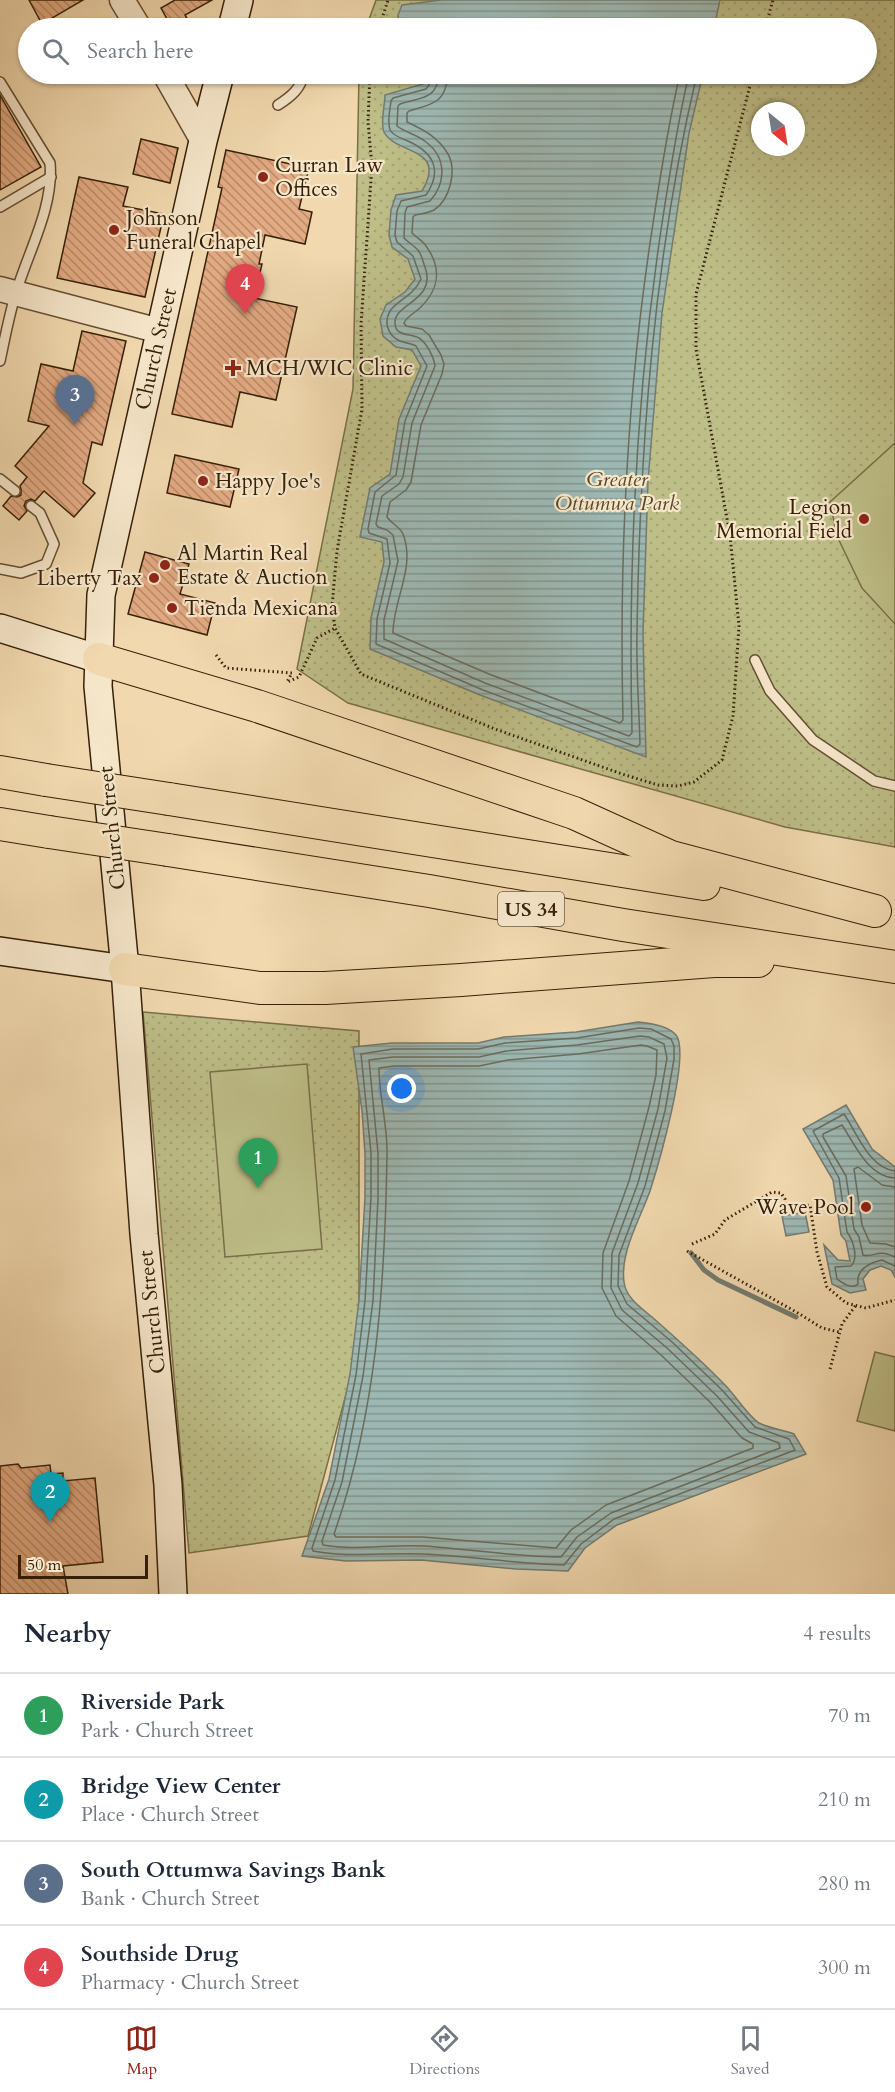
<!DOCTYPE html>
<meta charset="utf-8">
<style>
:root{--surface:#fff;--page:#f6f6f7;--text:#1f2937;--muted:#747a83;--line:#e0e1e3;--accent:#8f2418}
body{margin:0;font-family:Cardo,serif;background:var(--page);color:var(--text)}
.compass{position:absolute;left:751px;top:102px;width:54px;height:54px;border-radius:50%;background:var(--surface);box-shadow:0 2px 4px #0004;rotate:150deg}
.scale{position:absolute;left:18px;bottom:15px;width:130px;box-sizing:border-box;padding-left:6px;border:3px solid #362008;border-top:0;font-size:16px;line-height:21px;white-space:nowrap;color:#362008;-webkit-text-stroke:4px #f6e6ca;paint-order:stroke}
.you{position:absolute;left:402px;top:1089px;width:21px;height:21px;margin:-15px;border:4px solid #fff;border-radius:50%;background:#1a73e8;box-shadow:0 0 0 9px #1a73e833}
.badge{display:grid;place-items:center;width:39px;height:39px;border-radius:50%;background:var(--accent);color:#fff;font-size:20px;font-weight:700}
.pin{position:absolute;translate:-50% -50px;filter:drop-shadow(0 2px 3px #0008)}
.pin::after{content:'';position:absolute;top:32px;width:21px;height:18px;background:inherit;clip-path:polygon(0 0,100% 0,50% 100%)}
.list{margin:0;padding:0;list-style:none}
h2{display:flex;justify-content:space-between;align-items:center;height:78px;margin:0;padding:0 24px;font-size:26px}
h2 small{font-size:20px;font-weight:400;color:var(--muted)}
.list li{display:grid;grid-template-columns:39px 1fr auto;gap:18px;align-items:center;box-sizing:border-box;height:84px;padding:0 24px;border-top:2px solid var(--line)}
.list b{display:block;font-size:22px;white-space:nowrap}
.list p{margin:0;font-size:20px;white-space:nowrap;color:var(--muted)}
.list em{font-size:20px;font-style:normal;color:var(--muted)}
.icon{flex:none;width:33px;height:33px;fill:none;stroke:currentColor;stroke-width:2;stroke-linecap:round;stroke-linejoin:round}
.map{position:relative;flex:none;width:895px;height:1594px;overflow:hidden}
.search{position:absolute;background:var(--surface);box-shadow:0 2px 4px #0004;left:18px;right:18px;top:18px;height:66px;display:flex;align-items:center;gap:15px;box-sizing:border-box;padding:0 21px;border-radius:33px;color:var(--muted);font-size:22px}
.sheet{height:414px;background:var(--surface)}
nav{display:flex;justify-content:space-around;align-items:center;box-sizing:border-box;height:84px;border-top:2px solid var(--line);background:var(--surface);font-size:16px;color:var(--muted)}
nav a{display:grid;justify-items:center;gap:3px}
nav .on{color:var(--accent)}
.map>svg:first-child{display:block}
.park{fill:url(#park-dots);stroke:#7a6f48;stroke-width:1.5;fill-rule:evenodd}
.pitch{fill:#bebe88;stroke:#7a6f48;stroke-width:1.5}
.water{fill:url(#water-rules);stroke:#747b6f;stroke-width:1.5}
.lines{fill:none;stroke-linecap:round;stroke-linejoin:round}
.shore{stroke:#6a6c5e;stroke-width:1.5}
.stream{stroke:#747b6f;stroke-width:5}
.building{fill:url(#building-back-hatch);stroke:#362008;stroke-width:1.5}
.service-casing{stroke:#654e32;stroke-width:12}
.tertiary-casing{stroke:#654e32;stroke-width:27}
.secondary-casing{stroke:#362008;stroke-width:30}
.trunk-casing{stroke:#362008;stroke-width:34}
.path{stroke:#362008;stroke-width:3;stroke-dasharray:1.5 3;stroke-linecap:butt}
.service{stroke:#f6e6ca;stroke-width:9}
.tertiary{stroke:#f6e6ca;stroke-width:24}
.secondary{stroke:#f6e6ca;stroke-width:27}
.trunk{stroke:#f1d8ae;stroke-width:32}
.trunk-bridge-casing{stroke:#362008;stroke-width:34;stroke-linecap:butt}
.trunk-bridge{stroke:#f1d8ae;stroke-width:32}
.poi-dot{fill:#8f2418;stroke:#f6e6ca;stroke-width:2}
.labels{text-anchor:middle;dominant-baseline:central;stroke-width:4.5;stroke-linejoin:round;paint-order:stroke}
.shield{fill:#f6e6ca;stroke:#705b42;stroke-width:1.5}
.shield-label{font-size:20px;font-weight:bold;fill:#362008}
.poi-label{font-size:21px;fill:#362008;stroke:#f6e6ca;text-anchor:start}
.street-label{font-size:21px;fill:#362008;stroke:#f6e6ca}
.park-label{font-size:21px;font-style:italic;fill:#584828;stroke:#f6e6ca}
</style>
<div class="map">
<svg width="895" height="1594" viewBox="0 0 895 1594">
<defs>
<pattern id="park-dots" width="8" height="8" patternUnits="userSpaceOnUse" patternTransform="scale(1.5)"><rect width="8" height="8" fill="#bebe88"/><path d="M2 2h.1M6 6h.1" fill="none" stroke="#a4a374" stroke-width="1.8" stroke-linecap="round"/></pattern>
<pattern id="water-rules" width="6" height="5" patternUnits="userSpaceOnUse" patternTransform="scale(1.5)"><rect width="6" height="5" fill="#9db8b3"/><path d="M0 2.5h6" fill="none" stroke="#819590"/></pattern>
<pattern id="building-back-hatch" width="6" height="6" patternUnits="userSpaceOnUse" patternTransform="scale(1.5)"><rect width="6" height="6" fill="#e3aa83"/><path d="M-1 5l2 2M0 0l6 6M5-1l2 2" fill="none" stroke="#b98a69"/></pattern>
</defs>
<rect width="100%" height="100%" fill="#f1d8ae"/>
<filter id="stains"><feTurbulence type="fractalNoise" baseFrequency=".00333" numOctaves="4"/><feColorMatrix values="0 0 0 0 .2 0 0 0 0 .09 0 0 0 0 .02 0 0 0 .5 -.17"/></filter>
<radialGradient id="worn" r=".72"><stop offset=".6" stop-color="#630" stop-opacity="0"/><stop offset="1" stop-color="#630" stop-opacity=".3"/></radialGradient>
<!-- park -->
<g class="park">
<path d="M376 0H895V847L785 827 348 703 297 669 353 389 359 74H866V28H366ZM760 111H796V147H760Z"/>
<polygon points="143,1012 359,1031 359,1346 308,1536 189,1553"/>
</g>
<!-- pitch -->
<g class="pitch">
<polygon points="895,443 895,624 862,588 837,536 830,502"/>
<polygon points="307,1064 322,1249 225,1257 210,1072"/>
<polygon points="875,1352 895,1357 895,1431 857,1421"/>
</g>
<!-- water -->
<g class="water">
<polygon points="441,0 720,0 714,28 399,28 398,15 402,5"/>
<path d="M426 74H703L689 133 662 313 648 481 643 633 646 757 480 695 370 649 371 618 384 562 382 542 360 537 370 488 390 474 399 419 421 366 412 350 396 347 383 336 380 319 386 305 405 292 415 279 408 259 392 247 389 235 391 210 396 195 422 191C448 147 396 155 384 132 380 123 385 105 385 95L423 84Z"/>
<path d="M638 1022C650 1023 667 1025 676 1035 691 1054 658 1166 650 1191 640 1219 620 1252 624 1282 626 1298 641 1308 652 1317 677 1339 702 1361 725 1385 735 1395 748 1416 759 1423 769 1428 783 1430 794 1434L806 1454 617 1525 585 1548 568 1571 516 1569 421 1560 346 1561 302 1556 329 1479 350 1374 359 1300 365 1197V1154L362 1111 353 1047 392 1043H478L504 1037 576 1032Z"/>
<polygon points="846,1105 872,1149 895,1167 895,1277 891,1270 881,1266 870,1270 863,1279 866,1290 850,1293 832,1284 824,1245 838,1260 850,1261 846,1241 841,1235 833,1180 803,1129"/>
<polygon points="805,1212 809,1232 786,1236 782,1216"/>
</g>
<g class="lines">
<!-- shore -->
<g class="shore">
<path d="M431 74 429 85 426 89 393 98 391 101C390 109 387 122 390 130 394 137 404 139 410 142 435 154 442 172 426 195L401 201 397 211 395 235 397 242 413 256 421 279C413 297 398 299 390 311 384 321 387 334 398 340 403 343 411 343 416 346L427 366 405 421 396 475 375 492 368 529 369 533 387 539 390 563 377 619 376 644 483 690 637 747 640 744C639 707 636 669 637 631 640 445 654 255 697 74"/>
<path d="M439 74C437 100 421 97 400 104L398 106 397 126C406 133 418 135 426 142 447 158 446 183 430 201L407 207 405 213 404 238C408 242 414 246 418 250 422 255 423 262 425 267 437 301 394 303 395 323 395 337 411 333 419 338 427 343 434 358 435 366L412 423 403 477 399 484 382 496 376 524 378 527 387 530 393 535 398 561 384 620V639L485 683 629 736 632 733C628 564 636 397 661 230 669 177 677 125 689 74"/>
<path d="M448 74C446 103 433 104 409 111L407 113V122C424 130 438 137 448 154 457 170 450 200 434 210 428 213 422 214 415 215L413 217 412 233C417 238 423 241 426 246 442 268 439 289 421 307 415 313 407 316 404 323L406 326 422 329 429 335 441 355 444 364 442 374 421 425 411 482 406 490 390 502 387 517C391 523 399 526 403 534 416 567 393 600 393 633L489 674 620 723 623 720C619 557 627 393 652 230 660 177 668 125 680 74"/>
<path d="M639 1028 651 1029 671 1039 674 1046V1059L665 1111 645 1186 619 1255 618 1286 627 1304 672 1342 722 1390 755 1427 789 1439 795 1450 614 1519 581 1544 564 1565C517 1564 470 1556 423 1554 386 1552 349 1558 313 1551L312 1548 335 1480 356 1375 365 1301 371 1197V1153L361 1054 393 1049H478L505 1043 577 1038Z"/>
<path d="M640 1036 649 1037 664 1044 667 1058 658 1109 638 1183 612 1253 611 1288 622 1310 667 1348 717 1396 749 1432 779 1443 780 1448 611 1513 577 1537 561 1557C515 1557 469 1549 424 1546 390 1544 356 1551 323 1545L322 1541 342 1482 363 1376 373 1301 378 1198V1153L369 1060 393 1057H479L506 1051 577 1045Z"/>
<path d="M641 1045 647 1046 657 1050 656 1075 649 1107 629 1181 603 1253 602 1288 616 1316 661 1355 710 1402 742 1438 753 1444V1448L606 1505 571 1530 556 1548 422 1537H336L334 1534C377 1412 385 1282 387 1155 388 1126 379 1097 379 1068L394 1066H479L508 1060 578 1054Z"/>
<path d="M895 1171C869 1168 857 1133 844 1114L813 1131 839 1178 847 1232C853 1240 859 1258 851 1266L835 1267 837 1279C843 1283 852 1290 858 1284 856 1269 869 1263 882 1260L895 1266"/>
<path d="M895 1178C868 1177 854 1143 842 1125L823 1134V1137L846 1176 854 1229 859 1237 863 1255C876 1258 876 1248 895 1257"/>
<polyline points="895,1187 882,1185 858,1167 854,1169 862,1225 870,1243 886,1244 895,1247"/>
</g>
<!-- stream -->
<polyline class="stream" points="691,1253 704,1270 718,1280 796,1317"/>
</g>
<!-- building -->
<g class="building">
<polygon points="29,0 83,0 42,24"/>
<polygon points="175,0 212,0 185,15 188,20 172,28 161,8"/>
<polygon points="0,95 41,167 0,190"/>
<polygon points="141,139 178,148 170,183 133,174"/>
<polygon points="226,150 309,168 299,209 312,212 305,244 265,235 259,264 262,264 254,298 297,307 276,400 240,392 232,427 172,414 222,188 218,187"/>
<polygon points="79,177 128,187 123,206 164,214 145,297 57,278"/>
<polygon points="82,331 126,341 102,445 92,442 83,483 95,493 74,517 44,491 35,501 31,499 26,501 24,506 27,511 19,520 3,506 11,496 17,497 21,495 21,489 20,486 27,477 15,466 49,426 28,421 41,364 73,371"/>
<polygon points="175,455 239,469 230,507 167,493"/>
<polygon points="145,552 189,564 180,594 215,603 207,635 128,614"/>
<polygon points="18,1464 21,1468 50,1465 51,1474 63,1473 63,1481 95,1478 103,1562 63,1566 68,1594 0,1594 0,1466"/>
</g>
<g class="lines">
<!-- service casing -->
<g class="service-casing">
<g id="service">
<path d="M0 82 50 163C54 207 28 252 16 293 9 315 5 338 0 361"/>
<path d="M278 105C292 96 300 89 304 74"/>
<polyline points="0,207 51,177"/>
<polyline points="0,479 15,491"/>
<polyline points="0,569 21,573 46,564 54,544 40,513 31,506"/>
<polyline points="755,660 770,691 813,740 874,781 895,786"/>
</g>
</g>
<!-- tertiary casing -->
<g class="tertiary-casing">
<g id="tertiary">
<polyline points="122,0 139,28"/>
<polyline points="165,74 203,141"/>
<polyline points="0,289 160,331"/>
</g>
</g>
<!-- secondary casing -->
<g class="secondary-casing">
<g id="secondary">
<polyline points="232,28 239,0"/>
<polyline points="0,628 99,659"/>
<polyline points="0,951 125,969"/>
<polyline points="173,1594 168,1485 144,1234 125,969 98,686 101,595 203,141 220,74"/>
</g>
</g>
<!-- trunk casing -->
<g class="trunk-casing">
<g id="trunk">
<polyline points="99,659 257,706 574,813 671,857 875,911"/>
<polyline points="0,772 46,780"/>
<polyline points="169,799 704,884"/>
<polyline points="0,824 49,832"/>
<polyline points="168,850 429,891 623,925 895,967"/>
<polyline points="125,969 260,988 325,988 461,980 714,961 758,961"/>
</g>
</g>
<!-- path -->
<g class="path">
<polyline points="379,28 388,0"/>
<polyline points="765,28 773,0"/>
<polyline points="370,74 368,122 372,166 361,324 362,409 337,551 332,606 335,628 361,674 495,729 622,774 658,785 678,786 694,782 722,760 733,716 739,626 730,535 696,349 696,294 753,74"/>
<polyline points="216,655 226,668 292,673 287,682 299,677 317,638 335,628"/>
<polyline points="692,1244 715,1234 725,1220 772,1192 781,1193 785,1199 787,1209 810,1205 817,1252 827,1287 846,1303 866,1308 895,1300"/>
<polyline points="687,1251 798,1313 822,1328 839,1332"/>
<polyline points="830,1369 842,1324 856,1305"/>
</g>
<!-- service -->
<use href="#service" class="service"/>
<!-- tertiary -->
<use href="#tertiary" class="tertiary"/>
<!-- secondary -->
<use href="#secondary" class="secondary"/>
<!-- trunk -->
<use href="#trunk" class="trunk"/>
<!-- trunk-bridge casing -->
<g class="trunk-bridge-casing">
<g id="trunk-bridge">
<polyline points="46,780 169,799"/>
<polyline points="49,832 168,850"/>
</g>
</g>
<!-- trunk-bridge -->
<use href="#trunk-bridge" class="trunk-bridge"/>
</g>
<!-- markers -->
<g class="poi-dot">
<circle cx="263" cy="177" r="6"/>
<circle cx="114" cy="230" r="6"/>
<path d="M230 359h6v6h6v6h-6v6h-6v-6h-6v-6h6z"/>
<circle cx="203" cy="481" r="6"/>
<circle cx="864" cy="519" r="6"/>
<circle cx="165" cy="565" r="6"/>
<circle cx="154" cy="578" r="6"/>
<circle cx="172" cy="608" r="6"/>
<circle cx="866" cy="1207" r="6"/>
</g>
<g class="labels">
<!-- shield labels -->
<rect class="shield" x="498" y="892" width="66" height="34" rx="4.5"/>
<g class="shield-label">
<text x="531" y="909">US 34</text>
</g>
<!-- poi labels -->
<g class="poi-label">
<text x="275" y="165">Curran Law<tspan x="275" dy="24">Offices</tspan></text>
<text x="126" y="218">Johnson<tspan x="126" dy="24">Funeral Chapel</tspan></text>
<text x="246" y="368">MCH/WIC Clinic</text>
<text x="215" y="481">Happy Joe's</text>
<text x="852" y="507" text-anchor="end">Legion<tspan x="852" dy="24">Memorial Field</tspan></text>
<text x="177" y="553">Al Martin Real<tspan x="177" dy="24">Estate &amp; Auction</tspan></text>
<text x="142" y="578" text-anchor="end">Liberty Tax</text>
<text x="184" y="608">Tienda Mexicana</text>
<text x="854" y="1207" text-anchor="end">Wave Pool</text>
</g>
<!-- street labels -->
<g class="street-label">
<text transform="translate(156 349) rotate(-77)">Church Street</text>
<text transform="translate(112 828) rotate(-96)">Church Street</text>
<text transform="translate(152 1312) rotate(-96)">Church Street</text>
</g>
<!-- park labels -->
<g class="park-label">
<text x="617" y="479">Greater<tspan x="617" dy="24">Ottumwa Park</tspan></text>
</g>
</g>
<rect width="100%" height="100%" filter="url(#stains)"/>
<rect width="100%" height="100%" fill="url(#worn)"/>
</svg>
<svg class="compass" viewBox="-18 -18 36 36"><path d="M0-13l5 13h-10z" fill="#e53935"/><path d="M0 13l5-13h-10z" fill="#747a83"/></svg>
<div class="scale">50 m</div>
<div class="you"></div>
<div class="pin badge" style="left:258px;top:1188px;background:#2e9e5b">1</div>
<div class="pin badge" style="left:50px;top:1522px;background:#0f9aa8">2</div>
<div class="pin badge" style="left:75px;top:425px;background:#5c6f8a">3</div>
<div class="pin badge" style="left:245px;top:314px;background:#e0444e">4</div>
<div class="search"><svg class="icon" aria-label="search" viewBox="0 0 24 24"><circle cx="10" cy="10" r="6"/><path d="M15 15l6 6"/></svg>Search here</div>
</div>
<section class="sheet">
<h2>Nearby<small>4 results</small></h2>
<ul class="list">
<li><span class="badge" style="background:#2e9e5b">1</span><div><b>Riverside Park</b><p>Park · Church Street</p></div><em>70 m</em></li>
<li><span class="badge" style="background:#0f9aa8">2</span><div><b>Bridge View Center</b><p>Place · Church Street</p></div><em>210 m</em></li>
<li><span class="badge" style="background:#5c6f8a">3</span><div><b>South Ottumwa Savings Bank</b><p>Bank · Church Street</p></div><em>280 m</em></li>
<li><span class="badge" style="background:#e0444e">4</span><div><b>Southside Drug</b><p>Pharmacy · Church Street</p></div><em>300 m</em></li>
</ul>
</section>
<nav>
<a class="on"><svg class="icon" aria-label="map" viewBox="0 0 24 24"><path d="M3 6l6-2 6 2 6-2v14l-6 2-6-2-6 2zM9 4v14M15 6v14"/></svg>Map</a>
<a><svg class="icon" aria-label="directions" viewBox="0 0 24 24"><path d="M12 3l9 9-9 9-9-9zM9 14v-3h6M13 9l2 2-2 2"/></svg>Directions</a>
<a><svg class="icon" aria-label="saved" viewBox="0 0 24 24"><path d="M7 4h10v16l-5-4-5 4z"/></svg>Saved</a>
</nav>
